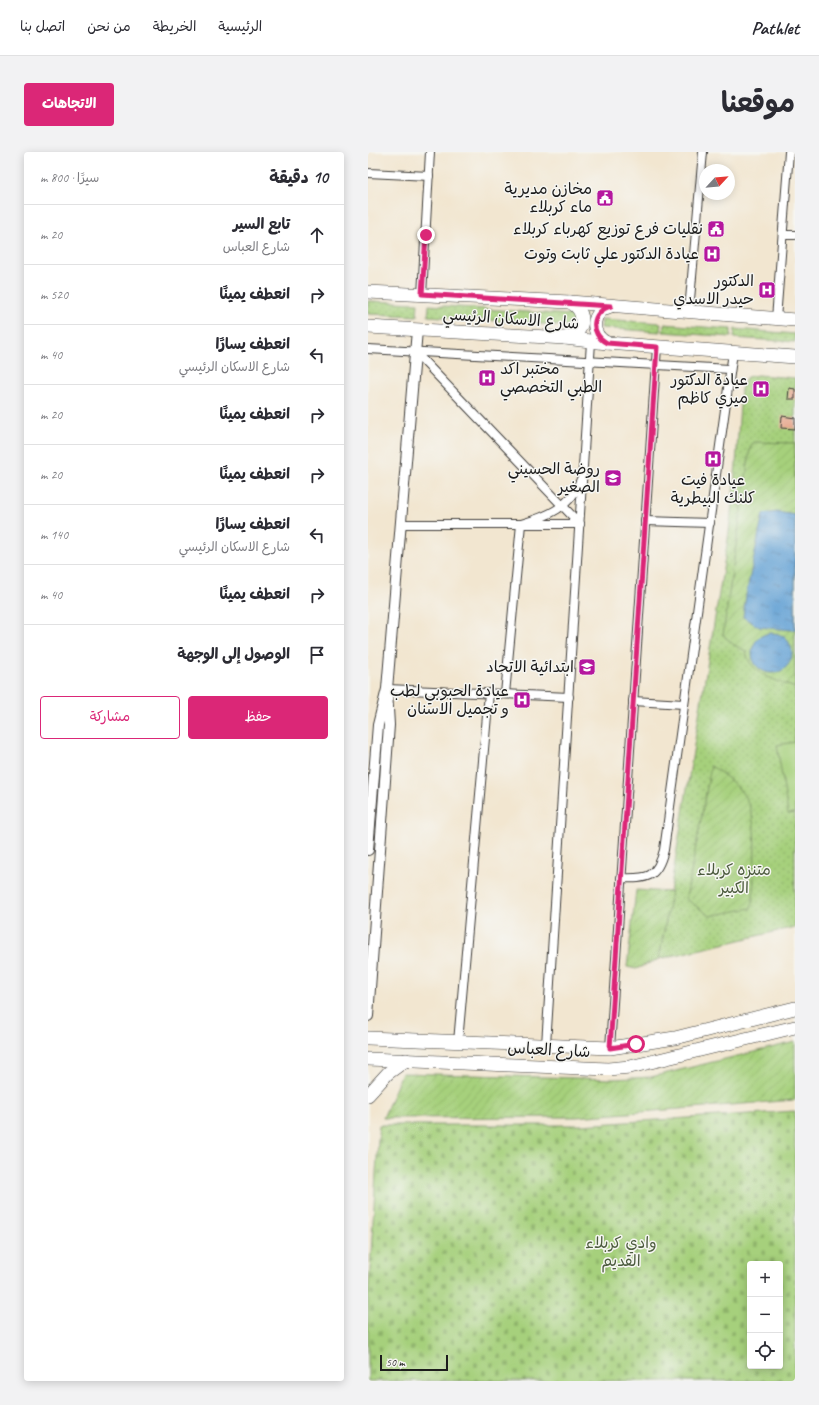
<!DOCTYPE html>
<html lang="ar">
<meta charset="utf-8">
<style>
:root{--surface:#fff;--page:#f2f2f3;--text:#2b2b33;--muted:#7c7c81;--line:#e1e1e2;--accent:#db2777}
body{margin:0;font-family:Caveat,"Playpen Sans Arabic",sans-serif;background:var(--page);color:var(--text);direction:rtl}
.controls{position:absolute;right:12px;bottom:12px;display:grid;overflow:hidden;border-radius:4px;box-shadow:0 2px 10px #0003}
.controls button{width:36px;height:36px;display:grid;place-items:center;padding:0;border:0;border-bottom:1px solid var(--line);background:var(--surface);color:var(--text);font:20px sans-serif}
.compass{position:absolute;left:331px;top:12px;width:36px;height:36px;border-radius:50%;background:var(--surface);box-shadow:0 2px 10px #0003;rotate:64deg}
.scale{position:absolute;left:12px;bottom:10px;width:68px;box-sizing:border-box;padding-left:4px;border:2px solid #1c1c1c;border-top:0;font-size:11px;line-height:14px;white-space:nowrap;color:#1c1c1c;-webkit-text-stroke:3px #f6f6f2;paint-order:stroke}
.stop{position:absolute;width:12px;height:12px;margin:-9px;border:3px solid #db2777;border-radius:50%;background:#fff}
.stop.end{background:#db2777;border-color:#fff;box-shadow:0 1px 4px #0008}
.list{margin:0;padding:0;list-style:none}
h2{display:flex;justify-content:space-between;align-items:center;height:52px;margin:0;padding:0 16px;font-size:17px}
h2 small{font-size:13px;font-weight:400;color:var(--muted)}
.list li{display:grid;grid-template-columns:26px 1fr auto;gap:12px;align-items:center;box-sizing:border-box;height:60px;padding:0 16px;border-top:1px solid var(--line)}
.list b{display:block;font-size:15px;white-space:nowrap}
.list p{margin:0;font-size:13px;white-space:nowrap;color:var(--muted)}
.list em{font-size:13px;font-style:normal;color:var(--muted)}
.actions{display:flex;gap:8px;padding:12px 16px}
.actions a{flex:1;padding:9px 0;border:1px solid var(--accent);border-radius:4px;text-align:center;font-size:14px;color:var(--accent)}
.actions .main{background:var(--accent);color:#fff}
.icon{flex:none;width:22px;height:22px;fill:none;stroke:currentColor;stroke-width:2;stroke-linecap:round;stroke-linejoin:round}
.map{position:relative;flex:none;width:427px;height:1229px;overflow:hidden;direction:ltr;border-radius:4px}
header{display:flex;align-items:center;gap:24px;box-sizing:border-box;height:56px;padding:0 20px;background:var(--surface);border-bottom:1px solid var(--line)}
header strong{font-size:19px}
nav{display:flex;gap:22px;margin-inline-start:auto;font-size:14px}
.intro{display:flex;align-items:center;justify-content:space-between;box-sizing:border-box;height:96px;padding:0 24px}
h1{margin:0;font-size:28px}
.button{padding:10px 18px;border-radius:4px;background:var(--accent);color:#fff;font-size:14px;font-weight:700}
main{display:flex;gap:24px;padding:0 24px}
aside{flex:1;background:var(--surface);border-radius:4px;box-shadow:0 2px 10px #0003}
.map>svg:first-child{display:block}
.grass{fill:url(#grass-dots);stroke:#61764c}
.cemetery{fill:url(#cemetery-stones);stroke:#61764c;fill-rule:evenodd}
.garden{fill:url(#garden-furrows);stroke:#61764c}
.pitch{fill:#a6d07c;stroke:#61764c}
.water{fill:url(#water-ripples);stroke:#3f5e78}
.building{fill:#e6ab93}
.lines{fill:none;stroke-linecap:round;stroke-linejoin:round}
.minor-casing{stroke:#3c3a37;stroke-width:10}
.tertiary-casing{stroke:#3c3a37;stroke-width:12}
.primary-casing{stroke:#3c3a37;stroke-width:14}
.minor{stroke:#fff;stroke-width:8}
.tertiary{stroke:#fff;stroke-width:10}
.primary{stroke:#fff;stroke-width:13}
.route{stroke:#db2777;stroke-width:5}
.labels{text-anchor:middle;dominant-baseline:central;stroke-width:3;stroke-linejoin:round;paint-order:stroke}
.poi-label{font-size:16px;fill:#1c1c1c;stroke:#f6f6f2;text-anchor:end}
.street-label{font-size:16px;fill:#1c1c1c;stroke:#f6f6f2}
.park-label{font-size:16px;fill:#4c5b3e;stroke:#f6f6f2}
</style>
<header>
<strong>Pathlet</strong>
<nav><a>الرئيسية</a><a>الخريطة</a><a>من نحن</a><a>اتصل بنا</a></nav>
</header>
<div class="intro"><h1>موقعنا</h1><a class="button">الاتجاهات</a></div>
<main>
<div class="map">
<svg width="427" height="1229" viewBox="0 0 427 1229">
<defs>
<pattern id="grass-dots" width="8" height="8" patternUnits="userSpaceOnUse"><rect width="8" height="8" fill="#a6d07c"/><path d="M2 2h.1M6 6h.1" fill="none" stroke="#8eb26b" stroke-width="1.8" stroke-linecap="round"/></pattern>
<pattern id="cemetery-stones" width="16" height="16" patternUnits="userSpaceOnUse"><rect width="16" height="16" fill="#a6d07c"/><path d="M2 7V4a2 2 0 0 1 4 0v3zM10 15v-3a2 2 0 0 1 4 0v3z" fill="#8eb26b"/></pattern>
<pattern id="garden-furrows" width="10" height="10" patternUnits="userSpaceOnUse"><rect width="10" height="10" fill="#a6d07c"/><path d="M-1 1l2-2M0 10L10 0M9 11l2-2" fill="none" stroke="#8eb26b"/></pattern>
<pattern id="water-ripples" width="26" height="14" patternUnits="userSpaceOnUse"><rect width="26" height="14" fill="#62a0d4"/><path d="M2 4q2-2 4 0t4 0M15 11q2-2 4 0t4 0" fill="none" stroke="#5082ab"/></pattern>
</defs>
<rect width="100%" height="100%" fill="#f6f6f2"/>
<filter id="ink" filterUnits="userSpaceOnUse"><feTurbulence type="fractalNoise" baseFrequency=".025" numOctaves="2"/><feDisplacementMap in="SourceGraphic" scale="8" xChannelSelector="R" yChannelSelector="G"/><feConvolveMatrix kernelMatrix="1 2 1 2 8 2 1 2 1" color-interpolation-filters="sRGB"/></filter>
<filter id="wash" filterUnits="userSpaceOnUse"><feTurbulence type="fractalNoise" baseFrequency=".012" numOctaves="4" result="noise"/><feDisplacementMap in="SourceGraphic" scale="16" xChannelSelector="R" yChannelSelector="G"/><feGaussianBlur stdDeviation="0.9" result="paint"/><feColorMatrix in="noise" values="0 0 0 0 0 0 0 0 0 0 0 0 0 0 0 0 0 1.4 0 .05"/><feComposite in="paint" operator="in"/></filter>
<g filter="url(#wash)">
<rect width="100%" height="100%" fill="#f2e6d0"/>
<!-- grass -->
<g class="grass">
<polygon points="0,149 50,151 49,164 0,162"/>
<polygon points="61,153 217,164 216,175 60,164"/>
<polygon points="234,167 293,171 292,180 233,176"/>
<polygon points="296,172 363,177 363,185 295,180"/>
<polygon points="367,177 427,182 427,190 366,186"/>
<polygon points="390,223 427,226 427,775 291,807 361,380 368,312 373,237 379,225"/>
</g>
<!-- cemetery -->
<path class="cemetery" d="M427 959V1229H0V1149L11 973H212ZM382 1112H412V1214H382Z"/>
<!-- garden -->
<g class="garden">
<path d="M387 290 427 291V536C408 528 381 522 378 499L366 493 355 483 382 297 384 292Z"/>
<path d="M343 614C355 622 367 631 375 642 393 664 385 722 385 750L383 756 342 764 318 747Z"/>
<polygon points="268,738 303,740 291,807 268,817 259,815"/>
<polygon points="427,890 427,948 208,965 15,966 34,921 244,927 283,925"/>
</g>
<!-- pitch -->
<polygon class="pitch" points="427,590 427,661 420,662 409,593"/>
<!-- water -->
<g class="water">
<polygon points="409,360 427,363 427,477 424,478 391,475 375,465 378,443 395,362"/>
<circle cx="404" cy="501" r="20"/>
</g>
<g id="blocks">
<!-- building -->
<g class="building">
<polygon points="421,236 427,237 427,247 420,247"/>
<polygon points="414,264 427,266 427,277 413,276"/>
</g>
</g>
</g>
<g filter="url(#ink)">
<use href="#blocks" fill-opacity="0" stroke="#3c3a37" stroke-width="1"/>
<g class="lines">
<!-- minor casing -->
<g class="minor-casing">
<g id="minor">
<polyline points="0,21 61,24"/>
<polyline points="415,83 427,83"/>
<polyline points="54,143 62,0"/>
<polyline points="321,159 335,0"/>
<polyline points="408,167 421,0"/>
<polyline points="0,197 362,217"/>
<polyline points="47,200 212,372"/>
<polyline points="277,369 342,371"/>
<polyline points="32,372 212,372"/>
<polyline points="19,537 201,545"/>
<path d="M137 542 153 372C178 365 204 355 213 327"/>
<polyline points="265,549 316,552"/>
<path d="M253 726C280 727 289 726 296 698L365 200"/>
<polyline points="90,890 121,541"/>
<polyline points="178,893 223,190"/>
<polyline points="242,896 289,195"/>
</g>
</g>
<!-- tertiary casing -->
<g class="tertiary-casing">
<g id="tertiary">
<polyline points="0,698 10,573 19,537 49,178"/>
<polyline points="0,864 21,573 19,539"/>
</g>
</g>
<!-- primary casing -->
<g class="primary-casing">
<g id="primary">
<polyline points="0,140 202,150 427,168"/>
<polyline points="0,175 197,186 239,191 427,205"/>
<path d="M197 186C217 182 220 160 202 150"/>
<path d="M239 191C221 182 223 159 243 154"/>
<polyline points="0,886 242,896 307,886 427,856"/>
<polyline points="0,907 240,917 262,915 427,875"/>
<polyline points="0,943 20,921 38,908"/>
</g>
</g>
<!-- minor -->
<use href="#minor" class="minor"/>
<!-- tertiary -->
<use href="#tertiary" class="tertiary"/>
<!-- primary -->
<use href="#primary" class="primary"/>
</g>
</g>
<g class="lines" filter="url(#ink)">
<!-- route -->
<path class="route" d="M58 83 54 142 243 154C223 159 221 182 239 191L289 195 242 896 268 892"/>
</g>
<!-- icons -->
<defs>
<g id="civic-square" transform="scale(0.9)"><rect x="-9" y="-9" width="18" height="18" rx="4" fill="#b5179e" stroke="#f6f6f2"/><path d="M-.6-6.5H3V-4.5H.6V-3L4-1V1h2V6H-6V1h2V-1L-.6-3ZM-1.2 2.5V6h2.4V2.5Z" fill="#fff"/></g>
<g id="hospital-square" transform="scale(0.9)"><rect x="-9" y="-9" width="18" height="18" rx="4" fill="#b5179e" stroke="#f6f6f2"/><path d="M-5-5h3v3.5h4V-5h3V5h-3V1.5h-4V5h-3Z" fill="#fff"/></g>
<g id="school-square" transform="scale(0.9)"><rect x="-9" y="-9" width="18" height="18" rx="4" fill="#b5179e" stroke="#f6f6f2"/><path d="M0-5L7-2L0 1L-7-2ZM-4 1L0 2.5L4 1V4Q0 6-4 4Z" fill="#fff"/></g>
</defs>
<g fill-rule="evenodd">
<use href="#civic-square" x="237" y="46"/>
<use href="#civic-square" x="348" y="77"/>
<use href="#hospital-square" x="344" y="102"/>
<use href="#hospital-square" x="399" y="138"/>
<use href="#hospital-square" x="119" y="226"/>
<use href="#hospital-square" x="393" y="237"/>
<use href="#hospital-square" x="345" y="307"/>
<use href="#school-square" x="245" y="326"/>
<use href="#school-square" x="219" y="515"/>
<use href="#hospital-square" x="154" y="548"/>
</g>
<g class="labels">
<!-- poi labels -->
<g class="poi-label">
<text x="224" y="37">مخازن مديرية<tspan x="224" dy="18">ماء كربلاء</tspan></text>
<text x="335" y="77">نقليات فرع توزيع كهرباء كربلاء</text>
<text x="331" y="102">عيادة الدكتور علي ثابت وتوت</text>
<text x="386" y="129">الدكتور<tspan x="386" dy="18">حيدر الاسدي</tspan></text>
<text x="132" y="217" text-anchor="start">مختبر اكد<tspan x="132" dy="18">الطبي التخصصي</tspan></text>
<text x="380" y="228">عيادة الدكتور<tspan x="380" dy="18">ميري كاظم</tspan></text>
<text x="232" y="317">روضة الحسيني<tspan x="232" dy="18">الصغير</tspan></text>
<text x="345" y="328" text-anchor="middle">عيادة فيت<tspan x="345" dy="18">كلنك البيطرية</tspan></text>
<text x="206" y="515">ابتدائية الاتحاد</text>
<text x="141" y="539">عيادة الحبوبي لطب<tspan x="141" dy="18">و تجميل الاسنان</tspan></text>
</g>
<!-- street labels -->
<g class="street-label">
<text transform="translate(143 167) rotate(4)">شارع الاسكان الرئيسي</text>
<text transform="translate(181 898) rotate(3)">شارع العباس</text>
</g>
<!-- park labels -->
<g class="park-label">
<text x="366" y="718">متنزه كربلاء<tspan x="366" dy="18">الكبير</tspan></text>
<text x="253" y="1091">وادي كربلاء<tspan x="253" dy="18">القديم</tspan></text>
</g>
</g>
</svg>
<div class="controls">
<button>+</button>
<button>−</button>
<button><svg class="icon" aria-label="locate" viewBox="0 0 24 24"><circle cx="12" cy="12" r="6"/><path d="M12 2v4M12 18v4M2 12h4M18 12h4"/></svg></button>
</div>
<svg class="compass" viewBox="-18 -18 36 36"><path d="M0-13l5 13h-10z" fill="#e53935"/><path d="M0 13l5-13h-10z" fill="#7c7c81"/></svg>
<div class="scale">50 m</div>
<div class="stop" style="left:268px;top:892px"></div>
<div class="stop end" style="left:58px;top:83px"></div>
</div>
<aside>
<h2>10 دقيقة<small>سيرًا · 800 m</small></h2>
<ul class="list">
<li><svg class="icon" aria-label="ahead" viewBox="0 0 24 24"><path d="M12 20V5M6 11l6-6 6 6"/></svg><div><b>تابع السير</b><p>شارع العباس</p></div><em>20 m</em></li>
<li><svg class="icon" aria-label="right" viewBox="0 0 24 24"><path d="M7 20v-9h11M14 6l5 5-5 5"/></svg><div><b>انعطف يمينًا</b></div><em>520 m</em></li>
<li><svg class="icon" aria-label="left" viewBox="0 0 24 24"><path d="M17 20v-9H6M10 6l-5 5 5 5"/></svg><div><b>انعطف يسارًا</b><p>شارع الاسكان الرئيسي</p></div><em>40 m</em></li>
<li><svg class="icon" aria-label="right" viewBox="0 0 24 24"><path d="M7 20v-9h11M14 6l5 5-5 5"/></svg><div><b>انعطف يمينًا</b></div><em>20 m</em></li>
<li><svg class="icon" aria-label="right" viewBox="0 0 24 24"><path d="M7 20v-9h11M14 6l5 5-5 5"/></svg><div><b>انعطف يمينًا</b></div><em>20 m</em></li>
<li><svg class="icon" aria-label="left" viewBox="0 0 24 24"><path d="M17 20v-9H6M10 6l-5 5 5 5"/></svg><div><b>انعطف يسارًا</b><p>شارع الاسكان الرئيسي</p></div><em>140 m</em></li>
<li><svg class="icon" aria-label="right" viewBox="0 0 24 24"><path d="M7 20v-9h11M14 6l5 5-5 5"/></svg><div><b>انعطف يمينًا</b></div><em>40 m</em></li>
<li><svg class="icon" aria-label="arrive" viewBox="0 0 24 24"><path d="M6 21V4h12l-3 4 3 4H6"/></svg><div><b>الوصول إلى الوجهة</b></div></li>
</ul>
<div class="actions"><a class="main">حفظ</a><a>مشاركة</a></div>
</aside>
</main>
